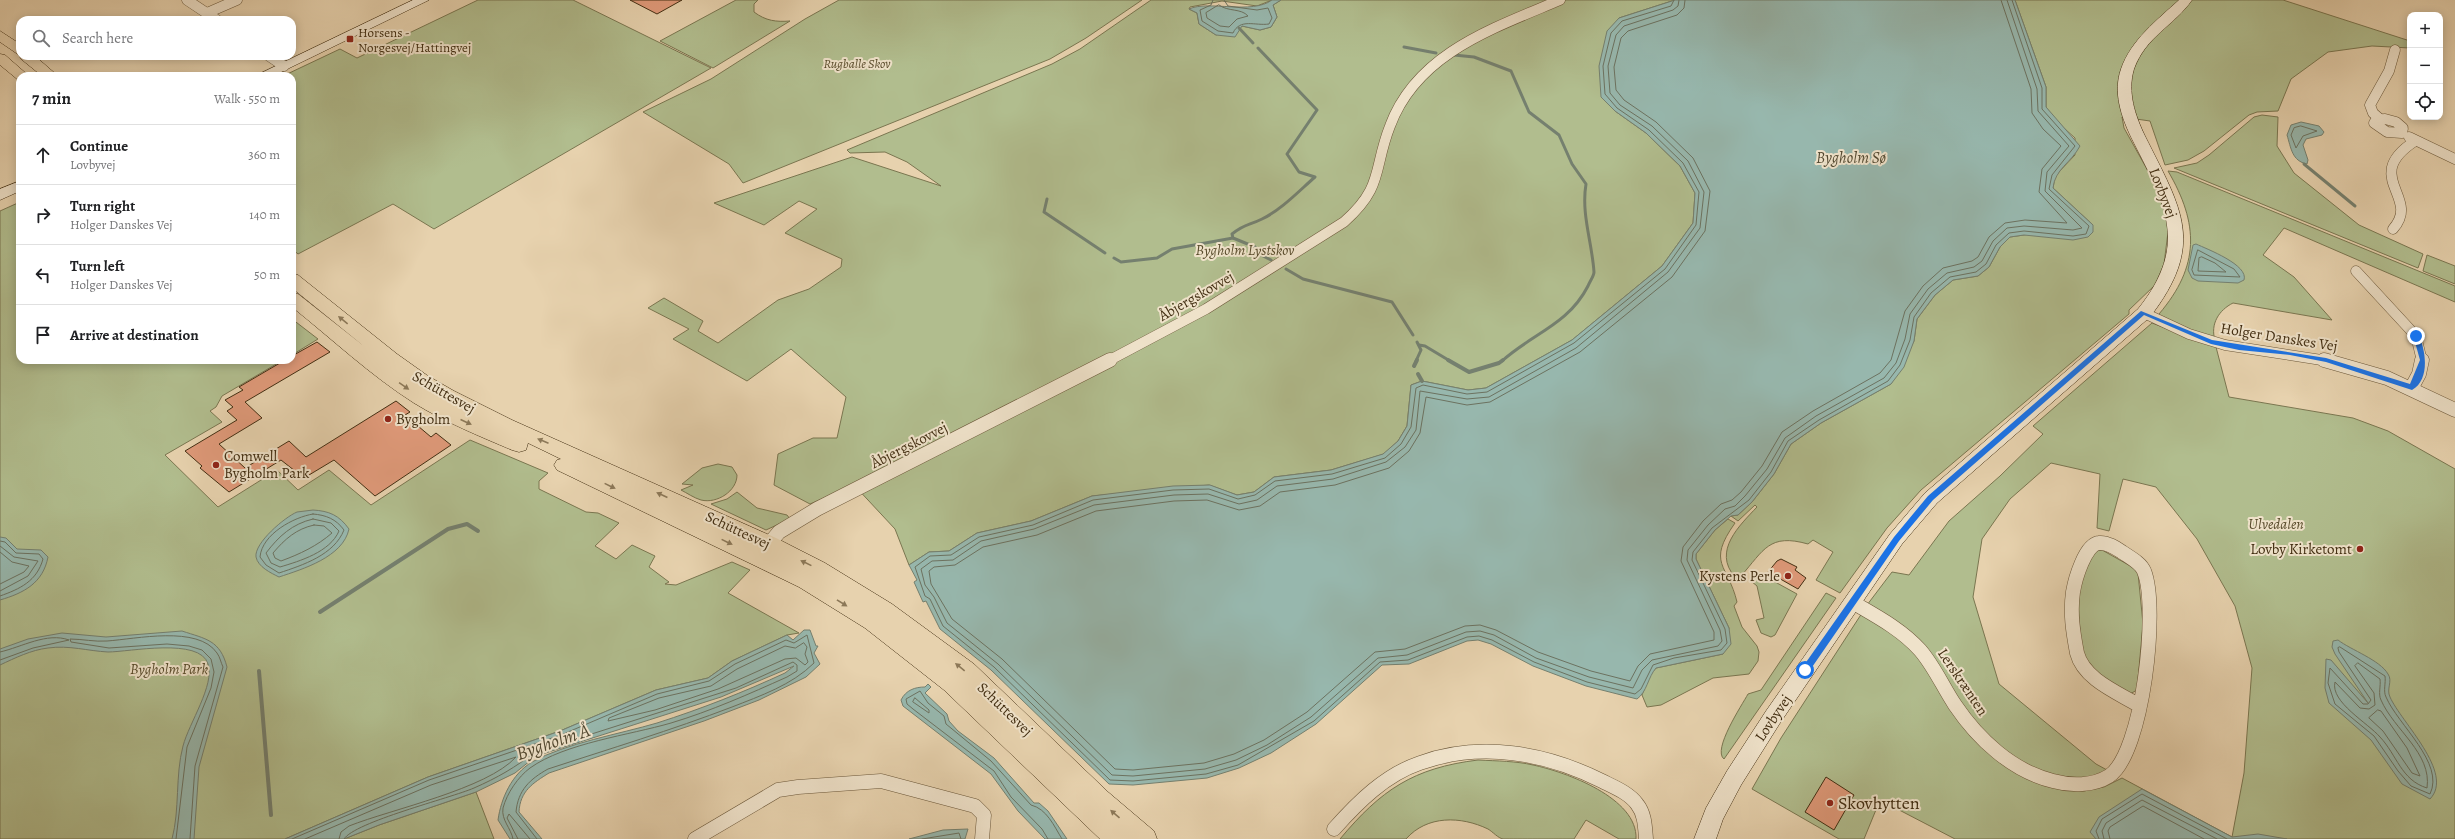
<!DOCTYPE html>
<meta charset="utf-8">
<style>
:root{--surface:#fff;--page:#f2f2f2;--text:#202124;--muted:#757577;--line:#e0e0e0}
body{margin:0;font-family:Alegreya,serif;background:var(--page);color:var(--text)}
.controls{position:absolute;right:12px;top:12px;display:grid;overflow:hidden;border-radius:8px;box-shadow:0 2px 10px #0003}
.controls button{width:36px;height:36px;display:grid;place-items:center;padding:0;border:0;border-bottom:1px solid var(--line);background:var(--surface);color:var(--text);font:20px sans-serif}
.stop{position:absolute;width:12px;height:12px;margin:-9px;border:3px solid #1a73e8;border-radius:50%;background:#fff}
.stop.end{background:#1a73e8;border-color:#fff;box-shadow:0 1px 4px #0008}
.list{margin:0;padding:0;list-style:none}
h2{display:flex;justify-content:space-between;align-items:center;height:52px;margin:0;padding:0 16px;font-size:17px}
h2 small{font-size:13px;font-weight:400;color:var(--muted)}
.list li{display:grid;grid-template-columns:26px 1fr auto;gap:12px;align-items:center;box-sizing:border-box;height:60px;padding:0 16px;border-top:1px solid var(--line)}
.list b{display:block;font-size:15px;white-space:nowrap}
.list p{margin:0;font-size:13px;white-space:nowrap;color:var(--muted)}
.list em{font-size:13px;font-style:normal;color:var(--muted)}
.icon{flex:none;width:22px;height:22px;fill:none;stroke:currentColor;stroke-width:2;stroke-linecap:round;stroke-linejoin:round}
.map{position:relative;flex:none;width:2455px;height:839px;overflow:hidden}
.search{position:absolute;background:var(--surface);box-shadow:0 2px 10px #0003;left:16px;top:16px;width:280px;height:44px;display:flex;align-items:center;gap:10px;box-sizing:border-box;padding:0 14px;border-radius:12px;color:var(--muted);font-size:15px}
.panel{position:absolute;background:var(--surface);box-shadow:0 2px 10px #0003;left:16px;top:72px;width:280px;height:292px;border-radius:12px}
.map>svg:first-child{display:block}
.green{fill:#b1bd8e;stroke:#7a7650}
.water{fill:#97b7ad;stroke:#75806f}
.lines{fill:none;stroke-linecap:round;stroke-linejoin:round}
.shore{stroke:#6c7260;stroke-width:1}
.stream-far1{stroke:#75806f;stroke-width:3}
.stream{stroke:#75806f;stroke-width:4}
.building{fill:#e09a7a;stroke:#422e12}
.street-far1-casing{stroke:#6b5739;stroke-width:11}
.street-casing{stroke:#6b5739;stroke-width:15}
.secondary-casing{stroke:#422e12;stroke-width:1}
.primary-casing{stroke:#422e12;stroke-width:1}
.street-far1{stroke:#efe2ca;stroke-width:10}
.street{stroke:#efe2ca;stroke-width:14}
.secondary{fill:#efe2ca;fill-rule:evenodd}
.primary{fill:#e7d2ae;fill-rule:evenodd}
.oneway{fill:#8c7858}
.route{fill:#1a73e8}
.poi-dot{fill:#8f2418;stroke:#efe2ca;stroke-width:1.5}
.labels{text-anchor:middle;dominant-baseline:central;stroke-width:4;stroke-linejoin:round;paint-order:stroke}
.far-poi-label{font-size:13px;fill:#422e12;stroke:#efe2ca;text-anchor:start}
.far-park-label{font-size:13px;font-style:italic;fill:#584b2b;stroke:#efe2ca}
.street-label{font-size:15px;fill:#422e12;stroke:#efe2ca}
.park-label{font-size:15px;font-style:italic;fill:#584b2b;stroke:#efe2ca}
.poi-label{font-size:15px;fill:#422e12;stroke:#efe2ca;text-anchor:start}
.water-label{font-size:16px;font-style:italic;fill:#534931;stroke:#efe2ca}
.near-poi-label{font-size:18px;fill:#422e12;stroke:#efe2ca;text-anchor:start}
.near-water-label{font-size:19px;font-style:italic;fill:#534931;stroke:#efe2ca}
</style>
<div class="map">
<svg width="2455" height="839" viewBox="0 0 2455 839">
<rect width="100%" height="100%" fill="#e7d2ae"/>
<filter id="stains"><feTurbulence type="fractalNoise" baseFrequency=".005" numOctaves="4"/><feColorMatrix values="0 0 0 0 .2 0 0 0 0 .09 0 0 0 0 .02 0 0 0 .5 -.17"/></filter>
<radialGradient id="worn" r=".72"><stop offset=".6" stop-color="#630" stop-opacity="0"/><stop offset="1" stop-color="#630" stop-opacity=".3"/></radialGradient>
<!-- green -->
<g class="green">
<polygon points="478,0 573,0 711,68 434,229 393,204 298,254 292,249 292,76 283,76 340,49 357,58"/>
<path d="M736 0H758L754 4V12C766 21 776 22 790 21L713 68 660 41Z"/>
<polygon points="839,0 1142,0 1086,38 1050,59 743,183 729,164 643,112 711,79 805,19"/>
<polygon points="1151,0 1272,0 1257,6 1222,1 1190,7 1189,9 1197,13 1199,24 1216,35 1242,26 1260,30 1271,27 1277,17 1273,5 1281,0 1675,0 1619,18 1615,111 1646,133 1680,166 1695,193 1693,223 1662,266 1572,340 1486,388 1468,390 1422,381 1411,385 1407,426 1398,441 1384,454 1331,470 1274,477 1254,492 1237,495 1209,485 1092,496 1031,521 977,533 949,551 929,552 909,565 895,529 854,485 810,504 774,485 778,454 813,438 837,438 846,397 791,349 747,381 673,339 689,329 648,308 664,298 703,321 698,331 718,343 778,300 809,289 841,267 842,259 785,233 817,209 799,201 764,225 714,203 852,157 941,186 907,162 885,152 850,153 847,150 1052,64 1080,49"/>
<path d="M2015 0H2283L2410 41V48L2372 46 2328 52 2291 79 2278 111 2257 112 2249 115 2204 151 2188 160 2165 165 2150 121 2122 117 2124 128 2153 180 2169 224 2164 264 2155 285 2129 310V314L1921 490 1887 528 1840 593 1816 580 1833 552 1813 540 1808 544C1769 533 1764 550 1741 576L1735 577C1712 551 1740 525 1757 507L1755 505 1738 521 1731 516 1738 515 1752 502 1774 474 1791 444 1821 423 1891 384 1914 341 1917 319 1935 295 1953 280 1978 276 1989 267 2000 247 2010 237 2093 225 2053 188 2055 176 2075 155V138L2055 120 2046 107V87Z"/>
<polygon points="2262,115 2278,117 2277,146 2294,173 2359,225 2423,254 2418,268 2174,168 2197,163 2209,155 2254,117"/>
<path d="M2168 171 2177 172 2455 286V302L2284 228 2263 255 2294 277 2332 320 2233 303C2219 310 2210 324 2215 340L2161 317 2159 314C2200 266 2199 224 2168 171Z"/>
<polygon points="20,202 20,360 283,360 222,396 216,407 210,411 222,422 165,455 218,507 277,470 298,490 329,470 371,505 470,440 548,473 539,481 539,489 586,512 598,513 619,523 595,546 616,559 632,545 655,556 649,567 669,582 665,584 676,585 732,562 750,570 728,593 799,633 787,635 732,661 708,678 656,690 560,731 428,777 285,839 0,839 0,211"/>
<polygon points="2427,255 2455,266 2455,284 2423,271"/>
<polygon points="292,319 318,339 292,355"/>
<path d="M2152 323 2216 347 2229 397 2353 418 2388 431 2455 469V839H1955L1880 800 1864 839H1839L1752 789 1781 738 1862 613 1904 641 1925 663 1973 736 2063 789 2084 791 2104 787 2122 778 2232 837 2244 773 2252 668 2235 606 2197 539 2156 487 2123 479 2109 531 2097 528 2100 474 2051 463 2010 499 1982 539 1973 597 1999 684 2096 764 2107 770C2057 800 1994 750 1965 711 1954 695 1947 676 1936 661 1931 655 1923 650 1917 645 1901 632 1884 619 1867 605L1892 572 1909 575 1949 521 2000 476 2043 434 2033 426Z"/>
<path d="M718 464 732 467 737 475C737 491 717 504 701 500 694 498 687 493 681 490L693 485 682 484 702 468Z"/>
<polygon points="737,492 757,508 787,515 790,519 766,530 711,504 727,499"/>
<path d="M1728 519 1735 523C1706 564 1728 564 1737 602L1734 606 1742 627 1757 646 1759 652 1758 661 1749 674 1713 678 1661 705 1647 707 1642 695 1650 675 1656 668 1723 654 1729 628 1696 559V554L1715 530Z"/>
<path d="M2097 550H2102L2134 568 2138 573 2143 624 2137 690 2130 694C2115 687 2096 675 2087 661 2081 653 2080 641 2080 631 2077 599 2077 576 2097 550Z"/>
<polygon points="1757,572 1797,594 1775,635 1771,637 1761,633 1756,620 1764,618 1757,586 1751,581"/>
<path d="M1826 593 1836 598 1724 759C1712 750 1742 705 1748 694L1761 690Z"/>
<path d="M1478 760C1497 761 1516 761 1533 765 1566 772 1638 798 1636 839H1619L1586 820 1574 839C1558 839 1517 839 1503 839 1498 838 1493 832 1488 829 1461 816 1427 815 1406 839H1340C1381 790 1413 768 1478 760Z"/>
<polygon points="476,792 494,839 344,839 379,825"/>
</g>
<!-- water -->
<g class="water">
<path d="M1272 0H1281L1273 5 1277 17 1271 27 1260 30 1242 26 1235 37 1216 35 1199 24 1197 13 1189 9C1208 0 1252 15 1272 0Z"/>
<path d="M1675 0H2015L2046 87V107L2080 146C2071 163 2055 169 2053 188L2093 225V232L2088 237 2073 240 2024 235 2010 237 2000 247 1989 267 1978 276 1953 280 1935 295 1917 319 1914 341 1904 367 1891 384 1821 423 1791 444 1774 474 1752 502 1738 515 1731 516 1715 530 1696 554V559L1729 628 1731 644 1723 654 1656 668C1648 677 1647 692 1637 699L1586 686 1533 666 1491 644 1478 640 1467 641 1409 664 1382 665 1316 724 1271 753 1239 768 1207 778 1133 785 1109 784 991 670 940 629 926 601 923 602 914 582 917 580 909 565 929 552 949 551 977 533 1031 521 1092 496 1173 486 1210 485 1237 495 1254 492 1274 477 1331 470 1383 454 1398 441 1407 426 1411 385 1422 381 1468 390 1486 388 1572 340 1662 266 1693 223 1695 193 1680 166 1646 133 1615 111 1601 97 1599 66 1607 31 1619 18Z"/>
<path d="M2301 122 2319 126 2324 132 2322 135 2306 139 2303 145 2308 160 2307 164C2292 161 2291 148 2287 135L2291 125Z"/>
<path d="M2196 244C2207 249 2249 265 2244 280L2238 283 2198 281 2192 278 2188 270 2193 245Z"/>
<path d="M313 510C329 511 339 515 349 529 343 557 303 569 279 577 271 573 258 567 256 557 254 543 285 517 297 512 302 511 308 511 313 510Z"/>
<path d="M0 537 6 538 17 549 41 550 48 557C43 583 24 593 0 600Z"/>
<path d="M804 630H810L816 646H818L814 653 820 664 806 677 759 700 704 721 549 773C533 783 520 791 519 812L542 839H510L498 820C501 798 512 774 532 762 566 743 620 734 657 723 701 709 744 692 785 673L794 666 721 697 536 756 515 773 476 792 379 825 344 839H285L428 777 560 731 656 690 708 678 732 661 787 635 793 640Z"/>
<path d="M182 631C206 639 220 640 227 667L199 767 194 839H172C180 809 175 776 183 746 189 723 215 685 208 664 200 637 129 652 108 652 88 651 69 645 48 648 31 650 15 658 0 665V649L28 639 62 633 106 637Z"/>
<path d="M2338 640C2351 650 2380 660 2388 674 2393 681 2386 689 2390 697 2401 722 2455 773 2430 799L2402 784 2371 740 2329 703 2325 688 2326 659 2331 660 2368 703 2335 654 2332 647 2333 641Z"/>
<path d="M928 684 931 687 925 693 947 714 949 721 958 731 994 758 1034 803H1039L1048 811 1067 839H1045L1018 811 991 774 903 706 901 700C906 690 915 687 925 687Z"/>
<polygon points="2142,789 2232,837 2258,834 2287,839 2096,839 2090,832 2099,817"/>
<polygon points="968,829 965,839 909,839 943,830"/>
</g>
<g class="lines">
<!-- shore -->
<g class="shore">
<path d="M1213 0 1211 5 1200 10 1202 21 1218 31 1233 33C1240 18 1255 26 1269 24L1272 18 1268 8 1257 10 1228 6 1224 0"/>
<polyline points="1674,0 1671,6 1622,21 1611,33 1603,66 1605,94 1617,108 1649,130 1683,163 1699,192 1696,225 1665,269 1574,343 1487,392 1467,394 1423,385 1416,388 1411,427 1401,444 1385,458 1332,474 1275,481 1255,495 1238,499 1209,489 1173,490 1093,500 1033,525 979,537 951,555 930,556 915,567 925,596 930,599 943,626 994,667 1110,780 1133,781 1206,774 1238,765 1314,721 1380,662 1408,660 1467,637 1479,636 1492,640 1534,662 1587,682 1635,694 1641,689 1653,665 1674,658 1721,650 1727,643 1725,629 1692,560 1693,552 1712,528 1749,500 1771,472 1788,441 1819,420 1888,381 1900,365 1910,340 1914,317 1931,293 1950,277 1976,272 1986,264 1996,245 2009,233 2024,231 2073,236 2086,234 2089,226 2049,189 2052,175 2075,146 2042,109 2042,88 2012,0"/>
<polyline points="1679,0 1678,6 1673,10 1624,26 1616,35 1608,66 1610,93 1620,105 1652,126 1688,161 1704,192 1700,228 1668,272 1576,348 1489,397 1467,399 1420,391 1416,430 1405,447 1386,462 1333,479 1277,486 1257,500 1239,504 1208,494 1174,495 1094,505 1034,529 981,541 953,560 932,561 921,569 925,585 934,597 947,623 998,664 1112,775 1133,776 1205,769 1236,760 1267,745 1311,717 1378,658 1407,655 1466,632 1480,631 1494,635 1536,658 1589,677 1633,688 1642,670 1652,660 1718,646 1722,641 1720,630 1687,560 1688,550 1708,525 1725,509 1735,506 1745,496 1767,469 1785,438 1816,416 1884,378 1896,363 1905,339 1910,314 1928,289 1947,273 1974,267 1982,261 1993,241 2007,228 2024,226 2073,230 2082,228 2045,191 2047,172 2069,146 2038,111 2037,89 2007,0"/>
<polyline points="1685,0 1684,8 1677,15 1628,31 1621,38 1614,67 1616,90 1624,100 1656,122 1693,158 1710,191 1705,231 1672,277 1580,352 1490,402 1467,405 1426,397 1420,433 1409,451 1389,468 1335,485 1280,492 1260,506 1239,510 1207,500 1174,501 1096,511 1037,535 983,547 955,565 934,567 929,571 931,584 952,619 1002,659 1115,769 1133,770 1204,763 1234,754 1264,740 1307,712 1375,652 1405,649 1465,626 1480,625 1496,630 1538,652 1591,671 1630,681 1638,666 1650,654 1714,640 1714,632 1681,561 1683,547 1703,521 1721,504 1732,500 1741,492 1762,466 1782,432 1813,411 1880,373 1891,360 1905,311 1923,286 1943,268 1972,261 1978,257 1989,237 2005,223 2025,220 2067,223 2039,192 2042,169 2061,146 2043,129 2032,113 2031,89 2001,0"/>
<path d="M1219 5C1228 12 1241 8 1248 16L1237 19 1229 27 1220 26 1207 18 1206 13Z"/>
<polygon points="2301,126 2317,131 2303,136 2296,148 2291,135 2294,128"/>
<polygon points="2198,250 2234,269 2240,277 2194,275 2192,270"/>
<polygon points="2202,257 2215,263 2226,272 2198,271 2199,258"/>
<path d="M313 514C326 515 336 519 344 530 334 555 303 565 279 573L266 565 260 557C262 534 294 517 313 514Z"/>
<path d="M313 519 331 523 339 531C330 552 300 561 280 567L271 563 266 553C279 536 292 524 313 519Z"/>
<path d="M314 525 324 526 332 533C317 546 300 554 281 561L275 558 273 553C285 539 296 529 314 525Z"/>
<path d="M0 541 5 542 16 553 39 554 43 559C37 581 20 589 0 596"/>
<polyline points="0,546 14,557 38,561 28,576 0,591"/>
<polyline points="0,552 12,562 29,566 24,572 0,584"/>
<polygon points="804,643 807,647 805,654 808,662 805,665 796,658 785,659 718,689 655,710 608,721 609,718 659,698 711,686 737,669 785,646 795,648"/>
<path d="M2340 647 2385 676C2386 683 2383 691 2386 697 2398 725 2445 763 2430 794L2411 786 2398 771 2374 736 2335 704 2328 683 2330 668 2363 704H2368L2371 700 2339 652 2338 648Z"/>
<path d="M0 652C22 647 47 632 69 640L33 648 0 660"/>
<path d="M2358 663 2380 679C2381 686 2378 694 2381 700 2394 730 2432 753 2427 788 2401 780 2397 755 2380 737 2368 723 2330 702 2335 682L2360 708 2369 709 2375 705 2374 693 2355 666Z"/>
<polygon points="915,698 929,710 929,713 913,702"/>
<polygon points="2378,710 2381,711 2407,748 2420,776 2412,773 2383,731 2369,718"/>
<path d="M176 839 187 747 211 688 214 672 211 659 202 650 189 646 167 644 109 648 71 642 70 639C82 639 95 642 107 641 136 639 198 625 217 653 220 657 221 663 223 667L195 766 190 839"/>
<path d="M292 839 429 780 561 735 657 694 709 681 735 664 786 640 794 643 807 635 814 663C792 685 760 696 732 707 672 730 609 749 548 769 530 779 518 790 516 812L537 839"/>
<path d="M305 839 431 785 516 757C487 789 392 809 349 826L341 832 339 839"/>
<path d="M344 839C354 822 451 798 474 788 497 778 516 767 535 752L736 688 793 662 797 665V671L787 677C749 694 711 711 671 723 630 735 565 743 530 768 518 777 507 793 503 808 501 820 511 828 513 839"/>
<polyline points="518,839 507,818 509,814 530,839"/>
<polyline points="922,839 959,833 961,839"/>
<path d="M1048 839 1042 829 1011 797 994 771 913 709 907 704 906 699 920 691 928 703 944 716 946 724 991 761 1031 805C1047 809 1054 826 1062 839"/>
<polyline points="2099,839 2096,831 2102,819 2142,794 2227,839"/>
<polyline points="2104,839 2102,831 2106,823 2142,800 2217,839"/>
<polyline points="2110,839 2108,831 2110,827 2143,806 2204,839"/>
</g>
<!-- stream-far1 -->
<g class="stream-far1">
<polyline points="1239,28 1253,43"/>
<polyline points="1404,47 1436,53"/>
<path d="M1258 48 1317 110 1287 154 1299 172 1315 177C1299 191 1281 210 1262 219 1248 226 1246 223 1232 234L1233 238 1255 247 1261 255 1271 260"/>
<path d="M1454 55 1474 57 1511 71 1529 112 1559 135 1572 164 1586 184C1581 214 1592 242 1594 272 1594 276 1590 281 1588 286 1568 325 1533 333 1502 361"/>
<polyline points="2304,164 2355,206"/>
<polyline points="1047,199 1044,212 1105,253"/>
<polyline points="1114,258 1121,262 1157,258 1172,249 1233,238"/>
<polyline points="1286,269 1303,279 1392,302 1413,335"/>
<polyline points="1419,345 1425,346 1450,361"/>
<polyline points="1416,361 1421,350 1417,342"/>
</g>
<!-- stream -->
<g class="stream">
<polyline points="1448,360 1469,372 1499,363 1503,360"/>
<polyline points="1414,366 1417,360"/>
<polyline points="1418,374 1422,381"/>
<polyline points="320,612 448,529 467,524 478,531"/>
<polyline points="259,671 271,815"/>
</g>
</g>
<!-- building -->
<g class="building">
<polygon points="630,0 682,0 657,14"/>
<polygon points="317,342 330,352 245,402 262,418 219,444 245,468 289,441 306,457 396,401 410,412 405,415 431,437 436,433 451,445 375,496 334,460 304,478 281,460 229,492 200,468 202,466 185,451 237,420 227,411 233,407 225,400 243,390 239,387 285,360 292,360 292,356"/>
<polygon points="1781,559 1797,567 1795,570 1806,578 1798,589 1768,572 1777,561"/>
<polygon points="1826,777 1854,795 1834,830 1805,812"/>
</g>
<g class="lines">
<!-- street-far1 casing -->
<g class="street-far1-casing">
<g id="street-far1">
<polyline points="187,0 217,20"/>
<polyline points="207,13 237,0"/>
<polyline points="269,56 284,66"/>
<polyline points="2380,119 2373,113 2370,105 2389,71 2395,50"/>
<polygon points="2385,119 2396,122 2403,128 2402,133 2387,132 2374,123 2376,120"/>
<polyline points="2409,137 2455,159"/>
<path d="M2393 229C2422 197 2360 177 2415 141"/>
<polyline points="2356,271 2416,336 2422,361"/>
<polyline points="2144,313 2189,334 2225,345 2328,361"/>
<path d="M1108 361 1206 309 1344 222C1384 187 1373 169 1390 126 1417 53 1494 28 1560 0"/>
</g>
</g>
<!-- street casing -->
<g class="street-casing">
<g id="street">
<polyline points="2324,360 2387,378 2455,410"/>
<polyline points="2412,387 2419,374 2422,360"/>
<polyline points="769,544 779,532 817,509 1110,360"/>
<path d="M1852 602C1876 616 1901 629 1920 650 1934 666 1943 687 1955 705 1978 739 2012 771 2053 781 2071 786 2093 786 2109 776 2143 754 2159 607 2144 571 2141 563 2129 557 2122 552 2116 548 2107 542 2099 543 2085 544 2075 580 2073 592 2070 613 2073 632 2077 653 2084 680 2119 693 2140 706"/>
<path d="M1334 829C1358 802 1385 775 1420 763 1481 741 1546 753 1602 781 1614 787 1629 793 1637 804 1645 814 1645 827 1646 839"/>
<polyline points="695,839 778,790 798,787 881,781 975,806 984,815 982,839"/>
</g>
</g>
<!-- secondary casing -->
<g class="secondary-casing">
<g id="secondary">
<polygon points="413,0 429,0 273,76 255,76"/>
<path d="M2179 0H2192C2174 26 2146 36 2134 69 2127 92 2135 115 2145 136 2182 210 2206 244 2150 317L1937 503 1902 544 1780 723 1741 785 1723 819 1716 839H1694L1706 808 1727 771 1766 711 1890 534 1925 493 2138 309C2191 243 2164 203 2131 137 2121 116 2113 92 2121 69 2131 40 2157 20 2179 0Z"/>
<polygon points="20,181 20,191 0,200 0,189"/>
</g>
</g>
<!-- primary casing -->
<g class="primary-casing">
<g id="primary">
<polygon points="0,31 20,44 20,56 35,56 58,76 42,76 21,59 19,55 0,42"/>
<polygon points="0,54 5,55 29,76 20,76 20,80 17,79 0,65"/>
<path d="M292 273 298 275 397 354 428 376 454 391 512 420 776 538 825 563 892 604 974 664 1108 792 1154 831 1157 839H1100L944 690 865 628 799 587 557 470 554 465 557 460 561 459 528 443 526 450 519 452 512 450C479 436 445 422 414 403 370 375 332 339 292 307V292L298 294 365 347 292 288Z"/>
</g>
</g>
<!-- street-far1 -->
<use href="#street-far1" class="street-far1"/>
<!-- street -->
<use href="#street" class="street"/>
<!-- secondary -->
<use href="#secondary" class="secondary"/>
<!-- primary -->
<use href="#primary" class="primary"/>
</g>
<!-- one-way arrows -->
<defs><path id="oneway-solid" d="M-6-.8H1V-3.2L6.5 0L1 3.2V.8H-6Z"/></defs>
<g class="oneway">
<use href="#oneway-solid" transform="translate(343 320) rotate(-141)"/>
<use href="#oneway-solid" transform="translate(404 386) rotate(35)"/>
<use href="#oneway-solid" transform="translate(466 422) rotate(24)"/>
<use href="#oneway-solid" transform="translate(543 441) rotate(-157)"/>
<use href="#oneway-solid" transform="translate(610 486) rotate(26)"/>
<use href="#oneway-solid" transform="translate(662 495) rotate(-155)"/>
<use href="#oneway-solid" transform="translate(727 542) rotate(26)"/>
<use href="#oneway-solid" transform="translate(806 563) rotate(-154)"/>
<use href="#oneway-solid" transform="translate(842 603) rotate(32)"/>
<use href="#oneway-solid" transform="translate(960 667) rotate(-141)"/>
<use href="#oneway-solid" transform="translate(1115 814) rotate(-139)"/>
</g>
<!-- route -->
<path class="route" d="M2141 311 2212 340 2326 358 2410 384 2420 360 2413 335 2419 336C2426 351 2430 380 2412 390L2326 362 2290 355 2239 350 2211 344 2144 315 1933 500 1899 541 1808 673H1802V668L1894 537 1928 496Z"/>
<!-- markers -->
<g class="poi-dot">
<rect x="346" y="35" width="8" height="8" rx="2"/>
<circle cx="388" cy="419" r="4"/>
<circle cx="216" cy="465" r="4"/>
<circle cx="2360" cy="549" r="4"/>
<circle cx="1788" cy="576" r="4"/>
<circle cx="1830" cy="803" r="4"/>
</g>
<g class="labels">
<!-- far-poi labels -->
<g class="far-poi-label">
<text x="358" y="32">Horsens -<tspan x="358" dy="15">Norgesvej/Hattingvej</tspan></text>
</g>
<!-- far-park labels -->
<g class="far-park-label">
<text x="857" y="63">Rugballe Skov</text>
</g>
<!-- street labels -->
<g class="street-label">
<text transform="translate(2163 193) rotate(69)">Lovbyvej</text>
<text transform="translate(1196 296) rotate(-30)">Åbjergskovvej</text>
<text transform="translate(2279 337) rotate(9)">Holger Danskes Vej</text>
<text transform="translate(444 392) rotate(30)">Schüttesvej</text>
<text transform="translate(909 445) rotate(-27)">Åbjergskovvej</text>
<text transform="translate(738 530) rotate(25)">Schüttesvej</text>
<text transform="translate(1963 682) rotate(56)">Lerskrænten</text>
<text transform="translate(1005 709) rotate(44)">Schüttesvej</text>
<text transform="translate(1773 718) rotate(-56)">Lovbyvej</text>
</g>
<!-- park labels -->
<g class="park-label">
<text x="1245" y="250">Bygholm Lystskov</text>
<text x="2276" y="524">Ulvedalen</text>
<text x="169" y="669">Bygholm Park</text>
</g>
<!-- poi labels -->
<g class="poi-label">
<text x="396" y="419">Bygholm</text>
<text x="224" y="456">Comwell<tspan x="224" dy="17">Bygholm Park</tspan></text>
<text x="2352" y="549" text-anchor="end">Lovby Kirketomt</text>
<text x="1780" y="576" text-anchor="end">Kystens Perle</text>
</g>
<!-- water labels -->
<g class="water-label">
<text x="1851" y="158">Bygholm Sø</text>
</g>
<!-- near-poi labels -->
<g class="near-poi-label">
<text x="1838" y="803">Skovhytten</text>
</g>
<!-- near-water labels -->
<g class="near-water-label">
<text transform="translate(553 742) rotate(-19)">Bygholm Å</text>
</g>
</g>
<rect width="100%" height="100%" filter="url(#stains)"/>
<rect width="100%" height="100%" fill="url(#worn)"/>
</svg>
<div class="controls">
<button>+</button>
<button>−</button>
<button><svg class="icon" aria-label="locate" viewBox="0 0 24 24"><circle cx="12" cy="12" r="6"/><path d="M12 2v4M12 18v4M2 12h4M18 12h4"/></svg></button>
</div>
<div class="stop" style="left:1805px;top:670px"></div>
<div class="stop end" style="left:2416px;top:336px"></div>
<div class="search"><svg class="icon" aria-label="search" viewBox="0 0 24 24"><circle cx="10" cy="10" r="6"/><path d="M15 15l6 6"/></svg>Search here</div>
<section class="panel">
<h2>7 min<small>Walk · 550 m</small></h2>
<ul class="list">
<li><svg class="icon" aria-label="ahead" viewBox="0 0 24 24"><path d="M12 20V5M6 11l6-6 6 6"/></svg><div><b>Continue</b><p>Lovbyvej</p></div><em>360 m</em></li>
<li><svg class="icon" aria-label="right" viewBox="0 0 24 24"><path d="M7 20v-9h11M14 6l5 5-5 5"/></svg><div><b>Turn right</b><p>Holger Danskes Vej</p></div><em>140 m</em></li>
<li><svg class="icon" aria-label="left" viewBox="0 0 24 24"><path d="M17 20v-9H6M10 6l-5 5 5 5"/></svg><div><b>Turn left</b><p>Holger Danskes Vej</p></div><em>50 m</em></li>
<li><svg class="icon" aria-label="arrive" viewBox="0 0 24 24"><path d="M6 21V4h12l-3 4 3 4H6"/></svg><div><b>Arrive at destination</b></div></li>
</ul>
</section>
</div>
